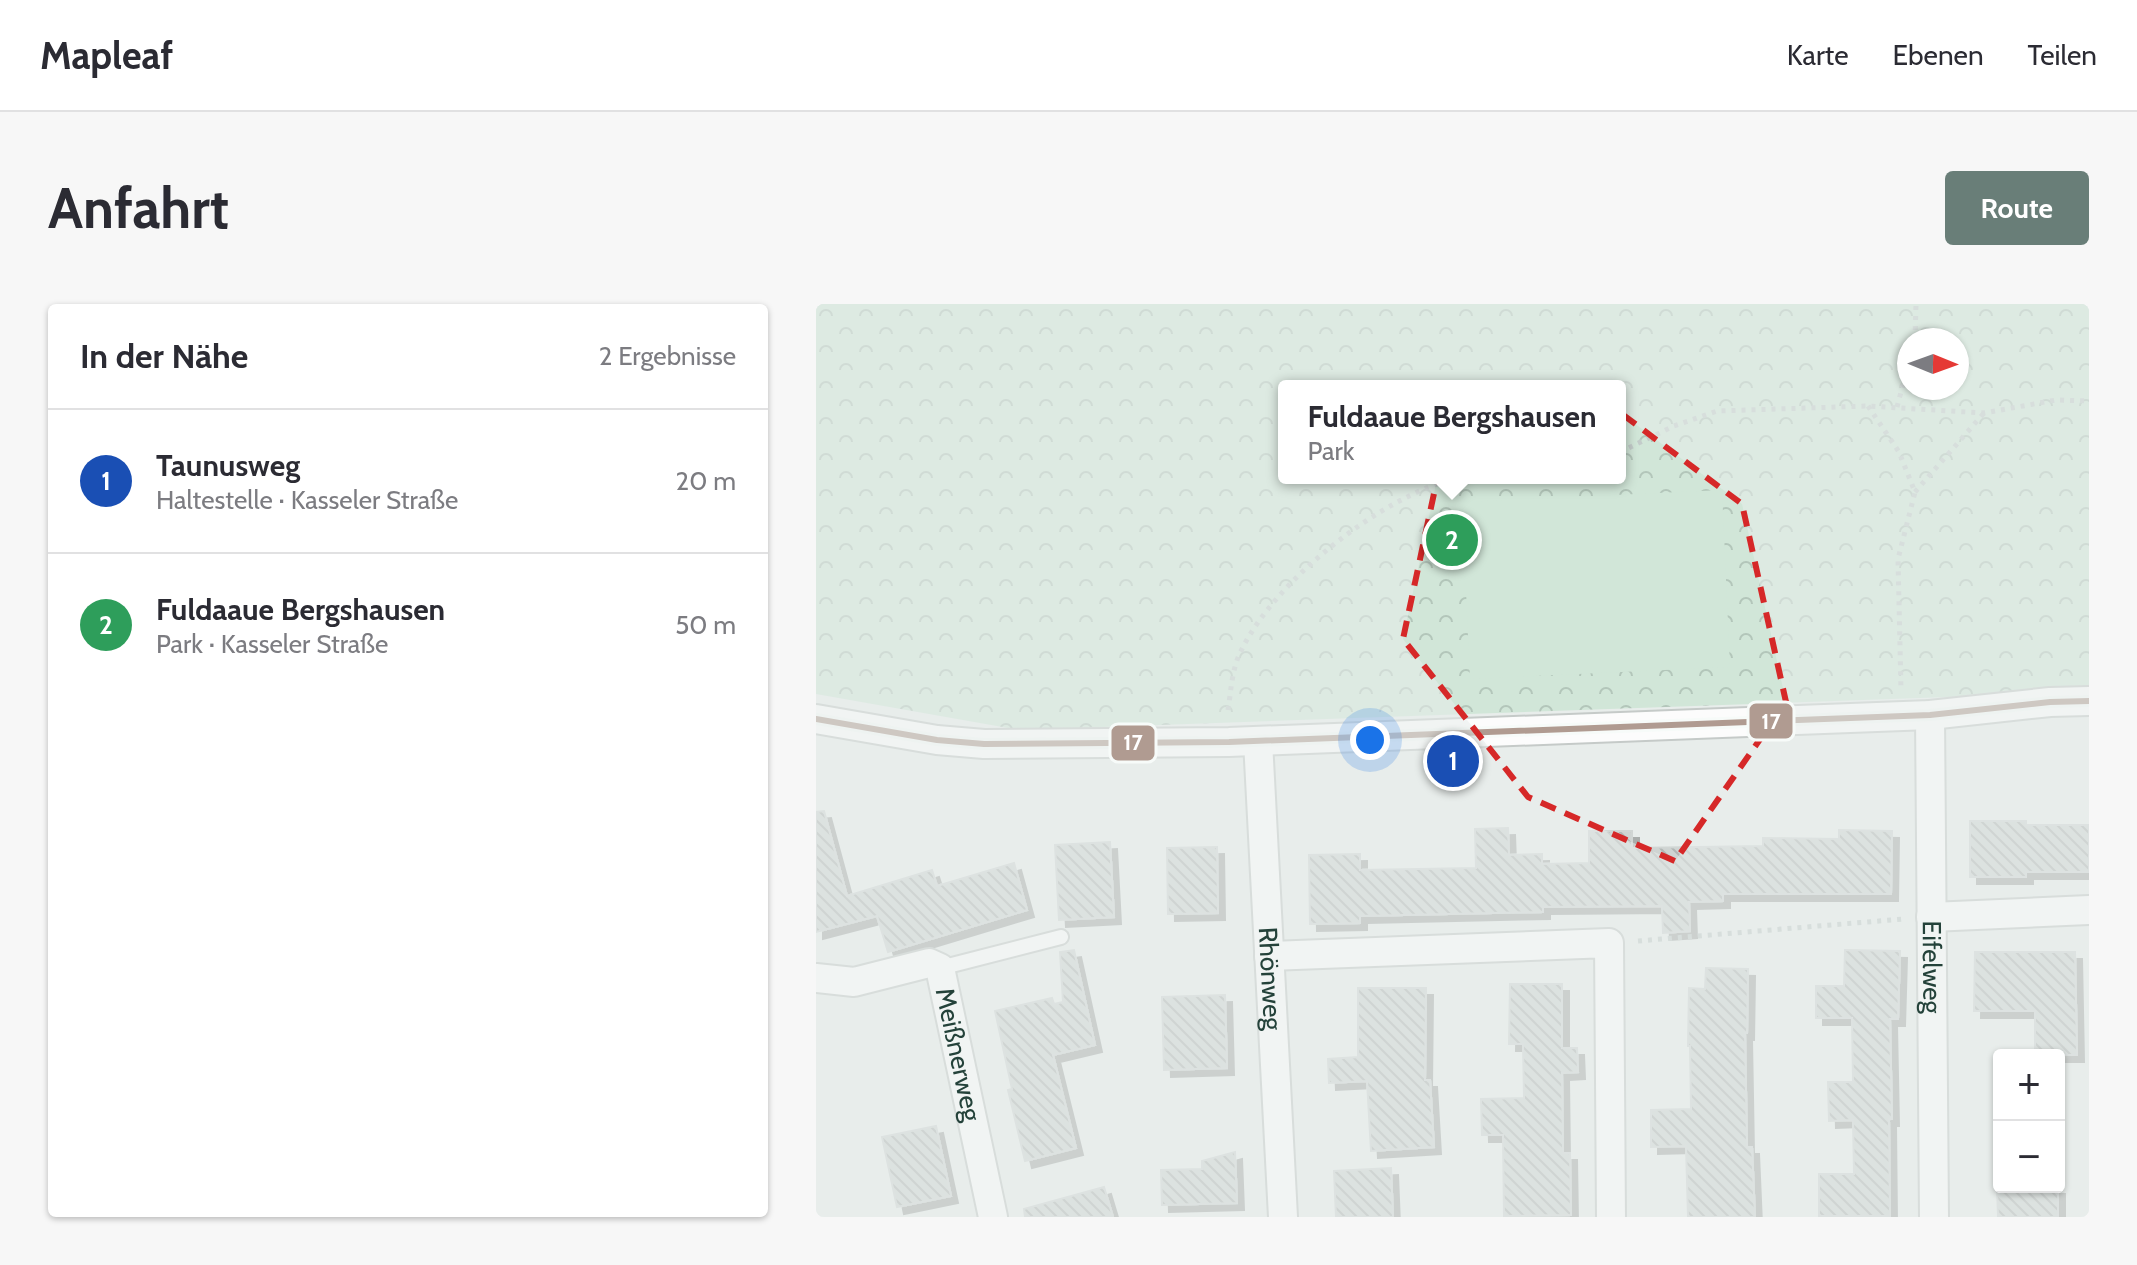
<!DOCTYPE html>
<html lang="de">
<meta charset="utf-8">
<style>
:root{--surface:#fff;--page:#f7f7f7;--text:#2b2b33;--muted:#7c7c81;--line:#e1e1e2;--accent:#697e78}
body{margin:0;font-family:Cabin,sans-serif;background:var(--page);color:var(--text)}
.controls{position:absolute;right:24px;bottom:24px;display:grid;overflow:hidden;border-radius:8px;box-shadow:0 2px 6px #0004}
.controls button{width:72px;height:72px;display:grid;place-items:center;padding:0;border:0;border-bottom:2px solid var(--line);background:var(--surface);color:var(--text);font:40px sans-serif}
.compass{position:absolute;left:1081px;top:24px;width:72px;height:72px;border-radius:50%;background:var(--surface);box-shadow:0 2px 6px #0004;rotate:91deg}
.you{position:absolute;left:554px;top:436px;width:28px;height:28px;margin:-20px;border:6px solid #fff;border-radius:50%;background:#1a73e8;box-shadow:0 0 0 12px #1a73e833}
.badge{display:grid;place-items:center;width:52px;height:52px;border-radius:50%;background:var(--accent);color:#fff;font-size:26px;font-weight:700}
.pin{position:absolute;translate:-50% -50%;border:4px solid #fff;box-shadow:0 2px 8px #0006}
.popup{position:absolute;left:462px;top:76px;width:348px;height:104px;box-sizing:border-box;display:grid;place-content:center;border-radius:8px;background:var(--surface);filter:drop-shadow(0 2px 6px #0005);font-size:26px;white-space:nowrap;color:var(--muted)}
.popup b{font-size:30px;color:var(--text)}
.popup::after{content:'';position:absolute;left:50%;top:100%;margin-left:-16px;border:16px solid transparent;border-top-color:var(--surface)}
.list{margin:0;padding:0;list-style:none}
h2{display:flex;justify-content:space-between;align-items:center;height:104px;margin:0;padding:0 32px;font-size:34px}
h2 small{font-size:26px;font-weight:400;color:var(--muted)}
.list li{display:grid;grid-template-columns:52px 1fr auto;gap:24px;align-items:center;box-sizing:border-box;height:144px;padding:0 32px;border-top:2px solid var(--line)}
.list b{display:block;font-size:30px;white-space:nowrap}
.list p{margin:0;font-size:26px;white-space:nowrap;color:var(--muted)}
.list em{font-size:26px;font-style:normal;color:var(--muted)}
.map{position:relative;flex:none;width:1273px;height:913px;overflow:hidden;border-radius:8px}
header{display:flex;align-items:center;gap:48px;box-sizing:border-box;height:112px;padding:0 40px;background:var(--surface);border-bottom:2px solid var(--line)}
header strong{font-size:38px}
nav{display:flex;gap:44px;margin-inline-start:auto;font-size:28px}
.intro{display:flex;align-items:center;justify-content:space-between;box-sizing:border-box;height:192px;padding:0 48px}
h1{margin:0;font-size:56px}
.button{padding:20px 36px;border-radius:8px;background:var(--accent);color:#fff;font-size:28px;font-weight:700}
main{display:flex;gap:48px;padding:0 48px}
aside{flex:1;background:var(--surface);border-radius:8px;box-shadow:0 2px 6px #0004}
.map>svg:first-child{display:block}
.park{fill:url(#park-crowns);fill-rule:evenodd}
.garden{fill:#d1e6d8}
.building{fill:url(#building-back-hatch);stroke:#d1d6d4;stroke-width:2;filter:url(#shadow)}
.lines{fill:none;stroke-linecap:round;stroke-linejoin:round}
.lane-casing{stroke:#c5cac8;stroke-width:18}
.street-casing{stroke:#c5cac8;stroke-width:32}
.path{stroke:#c3ccca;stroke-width:5;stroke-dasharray:4 6;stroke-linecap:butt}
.lane{stroke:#fcfcfc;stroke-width:14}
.street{stroke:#fcfcfc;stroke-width:28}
.bus-1-casing{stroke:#f7fbf9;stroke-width:12}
.bus-1{stroke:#b09b91;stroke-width:6}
.marked{fill:none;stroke:#d62828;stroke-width:6;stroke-dasharray:16 10;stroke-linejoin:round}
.labels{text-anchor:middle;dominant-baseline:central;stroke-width:8;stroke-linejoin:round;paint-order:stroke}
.street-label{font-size:26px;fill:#24423a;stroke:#f7fbf9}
.line-badge{stroke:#f7fbf9;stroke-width:3}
.badge-label{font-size:22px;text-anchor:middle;font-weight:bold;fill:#fff}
</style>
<header>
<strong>Mapleaf</strong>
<nav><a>Karte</a><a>Ebenen</a><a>Teilen</a></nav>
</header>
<div class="intro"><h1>Anfahrt</h1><a class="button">Route</a></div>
<main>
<aside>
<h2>In der Nähe<small>2 Ergebnisse</small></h2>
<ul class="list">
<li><span class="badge" style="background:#1a4fb4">1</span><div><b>Taunusweg</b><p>Haltestelle · Kasseler Straße</p></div><em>20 m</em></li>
<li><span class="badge" style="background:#2e9e5b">2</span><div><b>Fuldaaue Bergshausen</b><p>Park · Kasseler Straße</p></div><em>50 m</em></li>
</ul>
</aside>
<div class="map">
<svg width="1273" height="913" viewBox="0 0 1273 913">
<defs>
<pattern id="park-crowns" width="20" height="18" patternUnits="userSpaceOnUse" patternTransform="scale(2)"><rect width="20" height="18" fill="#d1e6d8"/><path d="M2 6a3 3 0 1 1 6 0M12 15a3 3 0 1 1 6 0" fill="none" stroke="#b3c6ba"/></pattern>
<pattern id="building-back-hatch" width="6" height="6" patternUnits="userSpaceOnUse" patternTransform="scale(2)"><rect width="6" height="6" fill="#cfd4d2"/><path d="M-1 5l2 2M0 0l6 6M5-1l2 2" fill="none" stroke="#b2b7b5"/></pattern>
<filter id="shadow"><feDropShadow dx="7" dy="7" stdDeviation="0" flood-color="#0004"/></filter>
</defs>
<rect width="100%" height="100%" fill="#e8edeb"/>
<!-- park -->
<path class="park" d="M0 0H1273V388L204 426 0 390ZM1093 36H1141V84H1093ZM468 82H804V174H468Z"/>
<!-- garden -->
<polygon class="garden" points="906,186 914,363 654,375 646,198"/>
<!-- building -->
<g class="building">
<polygon points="8,507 31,592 116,566 121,582 198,559 211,606 72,648 61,612 0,628 0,508"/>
<polygon points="1154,517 1210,517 1210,521 1273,521 1273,568 1210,568 1210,573 1154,573"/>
<polygon points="692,524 693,551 726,550 726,560 773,559 773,527 816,527 816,544 947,542 947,534 1023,535 1023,526 1076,527 1075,590 907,590 907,597 873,598 874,627 847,629 846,602 727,603 727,608 544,612 544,619 494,620 493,551 544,550 544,566 660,564 659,525"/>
<polygon points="294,538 298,613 243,616 239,541"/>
<polygon points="401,543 402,609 352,610 351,544"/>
<polygon points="258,646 279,741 237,751 260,844 209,857 192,786 196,785 179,707 236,694 238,700 247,698 244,648"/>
<polygon points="1029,646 1084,647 1082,715 1074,715 1076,815 1073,815 1074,912 1003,912 1003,870 1038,870 1037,816 1013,817 1012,778 1037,778 1036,714 1000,714 1000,682 1028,682"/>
<polygon points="1159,648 1259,648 1261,751 1219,751 1219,707 1158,707"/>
<polygon points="890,664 932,665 931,729 929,729 931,843 936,843 939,913 872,913 870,842 835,843 835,806 875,805 874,742 872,742 873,684 889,685"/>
<polygon points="694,680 746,680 746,744 761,744 762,768 746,769 747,849 754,849 755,911 688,912 687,831 666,831 665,795 708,794 707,740 693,740"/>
<polygon points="542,684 610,684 609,776 614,776 618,843 555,847 551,777 513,779 512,755 542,753"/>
<polygon points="409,691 411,764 348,766 346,693"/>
<polygon points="120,822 135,892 81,903 66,833"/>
<polygon points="419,848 421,899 346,901 345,866 386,865 386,857"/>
<polygon points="575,864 577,913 520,913 518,867"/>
<polygon points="288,883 297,913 209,913 208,905"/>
<polygon points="1181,883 1242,883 1242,913 1182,913"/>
</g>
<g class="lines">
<!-- lane casing -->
<g class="lane-casing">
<polyline id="lane" points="124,664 245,633"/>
</g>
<!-- street casing -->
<g class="street-casing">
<g id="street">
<path id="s1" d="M1114 411 1118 913"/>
<polyline points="0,415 121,436 168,440 413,438 1114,411 1234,398 1273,397"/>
<path id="s2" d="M442 437 467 913"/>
<polyline points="1115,613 1273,606"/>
<polyline points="453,652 793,639 795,913"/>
<path id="s3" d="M0 674 38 678 113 659 124 664 177 913"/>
</g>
</g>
<!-- path -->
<g class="path">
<polyline points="1099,36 1100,0"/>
<polyline points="1052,102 1083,148 1099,188 1082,255 1085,386"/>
<polyline points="1081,103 1093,58"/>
<polyline points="804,148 858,122 901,107 1051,102 1168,109 1240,96 1273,97"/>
<polyline points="1099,188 1168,109"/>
<path d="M412 406C415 387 416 364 425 347 459 276 565 193 640 174"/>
<polyline points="822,637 1087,615"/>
</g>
<!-- lane -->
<use href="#lane" class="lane"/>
<!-- street -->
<use href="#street" class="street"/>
<!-- bus-1 casing -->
<g class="bus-1-casing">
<polyline id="bus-1" points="0,415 121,436 168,440 413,438 1114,411 1234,398 1273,397"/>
</g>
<!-- bus-1 -->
<use href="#bus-1" class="bus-1"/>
</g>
<!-- marked area -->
<path d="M0 0H1273V913H0ZM786 95 926 200 970 398 859 557 712 493 587 335 623 166Z" fill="#e8edeb" fill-opacity=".55" fill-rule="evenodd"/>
<path class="marked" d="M786 95 926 200 970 398 859 557 712 493 587 335 623 166Z"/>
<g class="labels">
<!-- street labels -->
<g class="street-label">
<text stroke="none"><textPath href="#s1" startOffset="252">Eifelweg</textPath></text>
<text stroke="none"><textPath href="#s2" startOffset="238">Rhönweg</textPath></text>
<text stroke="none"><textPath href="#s3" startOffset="216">Meißnerweg</textPath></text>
</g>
</g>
<g class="line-badge">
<rect x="932" y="398" width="46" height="38" rx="8" fill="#b09b91"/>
<rect x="294" y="420" width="46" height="38" rx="8" fill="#b09b91"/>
</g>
<g class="badge-label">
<text x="955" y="425">17</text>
<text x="317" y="446">17</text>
</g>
</svg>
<div class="controls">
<button>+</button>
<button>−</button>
</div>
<svg class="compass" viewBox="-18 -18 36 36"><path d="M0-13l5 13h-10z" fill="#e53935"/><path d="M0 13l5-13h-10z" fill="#7c7c81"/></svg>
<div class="you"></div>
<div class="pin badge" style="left:637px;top:457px;background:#1a4fb4">1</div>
<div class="pin badge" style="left:636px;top:236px;background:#2e9e5b">2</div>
<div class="popup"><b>Fuldaaue Bergshausen</b>Park</div>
</div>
</main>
